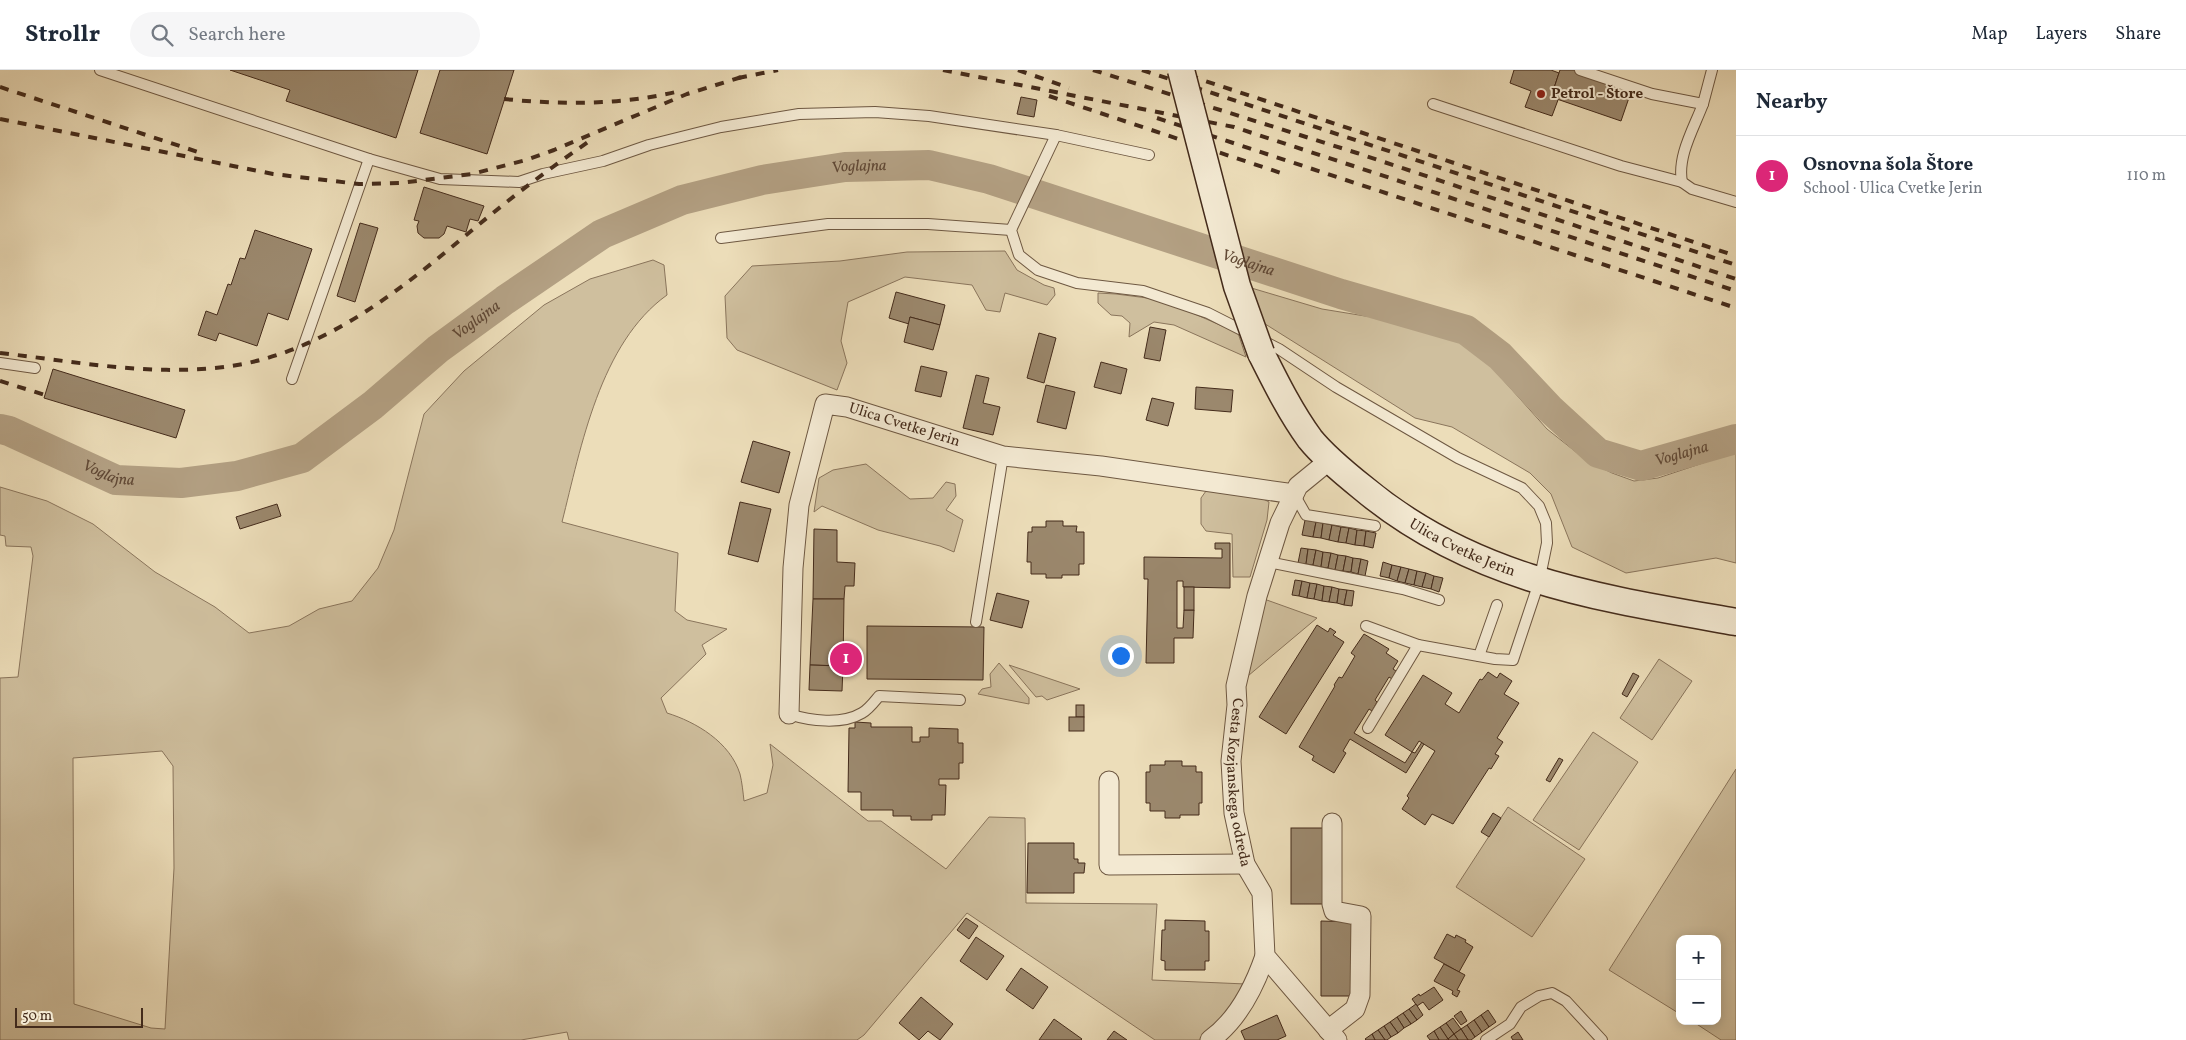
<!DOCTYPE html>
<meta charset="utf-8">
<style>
:root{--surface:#fff;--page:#f6f6f7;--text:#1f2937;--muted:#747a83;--line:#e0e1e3;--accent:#db2777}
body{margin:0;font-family:Vollkorn,serif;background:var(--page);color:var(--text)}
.controls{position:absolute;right:15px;bottom:15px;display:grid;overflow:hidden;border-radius:10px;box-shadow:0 2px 12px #0003}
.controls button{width:45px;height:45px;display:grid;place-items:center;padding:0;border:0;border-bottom:1px solid var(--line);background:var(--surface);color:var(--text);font:25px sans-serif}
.scale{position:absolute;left:15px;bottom:12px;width:128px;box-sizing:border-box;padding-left:5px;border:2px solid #442b1b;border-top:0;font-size:14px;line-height:18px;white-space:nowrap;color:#442b1b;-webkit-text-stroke:4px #f3e9d2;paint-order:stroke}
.you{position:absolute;left:1120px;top:585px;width:18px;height:18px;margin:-12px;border:4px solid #fff;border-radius:50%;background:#1a73e8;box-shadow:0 0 0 8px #1a73e833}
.badge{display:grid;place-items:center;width:32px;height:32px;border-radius:50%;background:var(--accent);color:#fff;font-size:16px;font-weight:700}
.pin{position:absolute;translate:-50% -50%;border:2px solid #fff;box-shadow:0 1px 5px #0006}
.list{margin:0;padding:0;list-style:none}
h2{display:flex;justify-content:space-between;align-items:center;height:65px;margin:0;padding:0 20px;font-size:21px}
h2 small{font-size:16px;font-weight:400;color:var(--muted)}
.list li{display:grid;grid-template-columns:32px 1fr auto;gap:15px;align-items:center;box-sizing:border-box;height:80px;padding:0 20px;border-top:1px solid var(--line)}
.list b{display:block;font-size:19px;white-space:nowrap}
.list p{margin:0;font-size:16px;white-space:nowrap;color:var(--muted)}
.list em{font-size:16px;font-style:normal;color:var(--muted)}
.icon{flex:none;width:28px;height:28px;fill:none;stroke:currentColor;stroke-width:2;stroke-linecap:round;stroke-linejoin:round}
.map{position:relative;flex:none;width:1736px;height:970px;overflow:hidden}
header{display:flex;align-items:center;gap:30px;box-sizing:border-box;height:70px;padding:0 25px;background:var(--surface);border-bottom:1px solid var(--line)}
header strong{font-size:24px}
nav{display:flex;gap:28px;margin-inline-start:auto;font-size:18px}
.search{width:350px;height:45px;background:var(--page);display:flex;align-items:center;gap:12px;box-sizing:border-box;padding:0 18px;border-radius:28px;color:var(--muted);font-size:19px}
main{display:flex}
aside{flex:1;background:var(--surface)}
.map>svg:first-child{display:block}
.green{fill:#cfbf9e;stroke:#8a755c;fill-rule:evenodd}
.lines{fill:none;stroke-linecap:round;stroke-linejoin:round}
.river{stroke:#b3a083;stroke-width:30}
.building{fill:#9b886d;stroke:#442b1b}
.lane-casing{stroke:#6e5842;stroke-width:12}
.street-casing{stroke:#6e5842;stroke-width:21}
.secondary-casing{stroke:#442b1b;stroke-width:29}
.lane{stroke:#f3e9d2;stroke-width:10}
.street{stroke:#f3e9d2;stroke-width:19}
.secondary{stroke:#f3e9d2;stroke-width:26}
.rail{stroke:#442b1b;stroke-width:4;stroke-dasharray:9 9;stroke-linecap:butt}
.secondary-bridge-casing{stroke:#442b1b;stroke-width:29;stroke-linecap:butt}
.secondary-bridge{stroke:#f3e9d2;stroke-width:26}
.poi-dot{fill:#8f2418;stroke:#f3e9d2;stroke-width:2}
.labels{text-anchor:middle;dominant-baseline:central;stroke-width:4;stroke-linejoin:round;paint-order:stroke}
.poi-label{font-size:15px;font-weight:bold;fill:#442b1b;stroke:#f3e9d2;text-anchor:start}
.street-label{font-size:15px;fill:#442b1b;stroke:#f3e9d2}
.water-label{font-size:16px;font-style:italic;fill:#604835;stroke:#f3e9d2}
</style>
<header>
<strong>Strollr</strong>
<div class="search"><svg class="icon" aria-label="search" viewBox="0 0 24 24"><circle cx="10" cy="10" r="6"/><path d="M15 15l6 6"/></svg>Search here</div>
<nav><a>Map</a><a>Layers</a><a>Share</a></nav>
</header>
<main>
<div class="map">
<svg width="1736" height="970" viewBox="0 0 1736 970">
<rect width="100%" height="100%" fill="#ecddb9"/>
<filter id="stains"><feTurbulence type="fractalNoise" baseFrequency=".004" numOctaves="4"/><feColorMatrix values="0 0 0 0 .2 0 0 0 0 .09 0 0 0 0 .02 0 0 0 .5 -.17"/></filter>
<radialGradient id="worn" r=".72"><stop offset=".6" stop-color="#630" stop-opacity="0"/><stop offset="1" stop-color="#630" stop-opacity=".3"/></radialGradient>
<!-- green -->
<g class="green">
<polygon points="1005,181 1017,200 1044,215 1054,218 1055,225 1047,235 1005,223 1000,242 986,240 972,215 905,207 848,232 841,271 847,293 837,320 737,280 727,268 725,226 752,196 840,191 907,182"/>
<path d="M653 190 664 195 667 225C600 273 581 377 562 452L678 483 675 541 687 550 727 559 702 575 706 584 661 628 667 643C696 652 730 672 740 704 742 712 743 722 744 731L767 723 773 695 770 674 868 751H881L946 799 989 747 1025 748 1026 833 1157 834 1152 910 1246 914 1216 958 1201 970H1155L967 843 864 965 857 970H569L567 962 521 970H0V608L18 607 33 486 31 477 6 476 5 466 0 465V417L47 431 93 454 155 502 215 537 249 563 289 556 319 539 352 531 378 498 394 460 424 344 464 301 544 235 590 209ZM162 681 173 696 174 798 165 959 151 958 74 934 73 688Z"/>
<polygon points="1248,217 1322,239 1365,246 1393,248 1433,260 1467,276 1487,292 1547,359 1586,390 1612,403 1634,411 1658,408 1736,382 1736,493 1716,488 1626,503 1572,477 1551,424 1530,403 1452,357 1415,348 1262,252"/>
<polygon points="1098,223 1116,224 1163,230 1238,263 1246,287 1174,255 1154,252 1129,267 1130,253 1122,246 1111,245 1098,233"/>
<polygon points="866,394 910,429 933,428 946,412 955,414 956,426 946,440 963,450 954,482 940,476 878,460 822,436 814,442 819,408 833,400"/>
<polygon points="1222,419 1254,424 1269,432 1267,450 1250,507 1233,507 1232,464 1206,461 1201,454 1201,428 1206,421"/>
<polygon points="1264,529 1317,548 1236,616"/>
<polygon points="1659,589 1692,611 1652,670 1620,648"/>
<polygon points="999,593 1029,628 1029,634 978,624 982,619 991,617 990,604"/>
<polygon points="1009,595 1080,619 1047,630 1042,626 1036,627"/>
<polygon points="1593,662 1638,692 1579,780 1533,750"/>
<polygon points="1736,699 1736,970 1721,970 1692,951 1717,951 1717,869 1680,869 1680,944 1609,900"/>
<polygon points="1508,737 1585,789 1532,867 1456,817"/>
</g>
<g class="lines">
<!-- river -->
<path class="river" id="s1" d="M0 359 9 361 116 410 181 413 237 406 302 388 373 335 438 279 505 230 602 164 682 130 762 110 845 97 929 95 989 109 1341 224 1466 260 1500 286 1550 339 1598 383 1641 396 1736 369"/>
</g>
<!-- building -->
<g class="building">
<polygon points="230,0 418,0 396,68 286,31 290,20"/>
<polygon points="440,0 514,0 487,84 420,63"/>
<polygon points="1514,0 1551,0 1559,3 1551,27 1558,30 1552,46 1525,37 1531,21 1510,13"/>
<polygon points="1560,0 1587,0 1633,16 1621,51 1551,27"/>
<polygon points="1021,27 1037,30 1034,47 1017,44"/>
<polygon points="424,117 484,136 478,151 470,149 466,162 447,156 444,164 439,168 424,168 418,163 417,156 419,151 414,150"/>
<polygon points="360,153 378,158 355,232 337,226"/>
<polygon points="255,160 312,179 288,250 268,243 257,276 219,263 216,271 198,265 206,241 217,245 228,214 231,215 240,188 245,189"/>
<polygon points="896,222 945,235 940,255 910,247 909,254 889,248"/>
<polygon points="910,247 940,255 933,280 904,272"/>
<polygon points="1150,257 1166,260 1160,291 1144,288"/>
<polygon points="1039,263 1056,268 1044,313 1027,308"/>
<polygon points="1101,292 1127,299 1121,324 1094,317"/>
<polygon points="921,296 947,302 941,327 915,321"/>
<polygon points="53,299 185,340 176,368 44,328"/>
<polygon points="976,305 989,308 983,333 1000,337 993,365 963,358"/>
<polygon points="1046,315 1075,322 1066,359 1037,352"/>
<polygon points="1196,317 1233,320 1231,342 1195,339"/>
<polygon points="1152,328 1174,333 1168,356 1146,350"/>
<polygon points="753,371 790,382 779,423 741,412"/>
<polygon points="740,432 771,439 758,492 728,484"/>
<polygon points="277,434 281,446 240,459 236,447"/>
<polygon points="1305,450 1316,452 1313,467 1302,465"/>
<polygon points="1046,451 1063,451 1063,456 1077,456 1076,462 1084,462 1084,494 1079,494 1079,505 1062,505 1062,508 1046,508 1046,504 1031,504 1031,492 1027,492 1028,462 1032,462 1032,457 1046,457"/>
<polygon points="1316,452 1323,453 1321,468 1313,467"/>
<polygon points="1323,453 1332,455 1329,470 1321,468"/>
<polygon points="1332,455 1341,457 1338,472 1329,470"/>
<polygon points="1341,457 1349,458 1346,473 1338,472"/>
<polygon points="1349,458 1357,460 1355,475 1346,473"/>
<polygon points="814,459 837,460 837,492 855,493 854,516 845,516 844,529 813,529"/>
<polygon points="1357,460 1366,461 1364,476 1355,475"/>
<polygon points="1366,461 1376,463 1373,478 1364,476"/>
<polygon points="1215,473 1230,473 1230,518 1183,517 1183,511 1177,511 1177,558 1183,558 1184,540 1194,540 1193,568 1174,568 1174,593 1146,593 1148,509 1144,509 1144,487 1222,488 1222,479 1215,479"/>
<polygon points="1301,478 1308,479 1306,494 1298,493"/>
<polygon points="1308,479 1316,480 1313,495 1306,494"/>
<polygon points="1316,480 1323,482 1321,497 1313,495"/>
<polygon points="1323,482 1331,483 1328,498 1321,497"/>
<polygon points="1331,483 1338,485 1335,500 1328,498"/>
<polygon points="1338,485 1346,486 1343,501 1335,500"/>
<polygon points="1346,486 1353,488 1351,502 1343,501"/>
<polygon points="1353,488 1361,489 1358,504 1351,502"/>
<polygon points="1361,489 1368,491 1365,506 1358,504"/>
<polygon points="1383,492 1392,495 1389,508 1380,506"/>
<polygon points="1392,495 1401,497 1397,511 1389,508"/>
<polygon points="1401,497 1409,499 1405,513 1397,511"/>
<polygon points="1409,499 1417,501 1414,515 1405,513"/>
<polygon points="1417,501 1426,503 1422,517 1414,515"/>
<polygon points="1426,503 1434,506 1431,519 1422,517"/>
<polygon points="1434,506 1443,508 1439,522 1431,519"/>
<polygon points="1295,510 1302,511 1299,526 1292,525"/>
<polygon points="1302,511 1310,513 1307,528 1299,526"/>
<polygon points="1310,513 1317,514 1314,529 1307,528"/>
<polygon points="1317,514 1324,516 1322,531 1314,529"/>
<polygon points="1324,516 1332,517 1329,532 1322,531"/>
<rect x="1184" y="517" width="10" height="23"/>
<polygon points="1332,517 1339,519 1337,533 1329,532"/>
<polygon points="1339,519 1347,520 1344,535 1337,533"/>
<polygon points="1347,520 1354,521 1352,536 1344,535"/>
<polygon points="997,523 1029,531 1022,558 990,550"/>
<polygon points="813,529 844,529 843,596 810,595"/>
<polygon points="1317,555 1328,562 1330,558 1336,562 1333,565 1344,572 1286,664 1259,647"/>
<polygon points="867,556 984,557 983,610 867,609"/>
<polygon points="1364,564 1389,579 1386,583 1398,591 1393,599 1396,601 1392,609 1389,607 1375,630 1377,632 1372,641 1369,639 1354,663 1405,693 1412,682 1415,683 1422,672 1424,674 1406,703 1350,669 1343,681 1346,683 1334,703 1312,690 1314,686 1299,677 1335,616 1334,615 1339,607 1342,608 1355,586 1351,583"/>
<polygon points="810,595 843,596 842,621 809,620"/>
<polygon points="1488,602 1497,608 1500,603 1512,611 1504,624 1519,633 1497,668 1503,672 1495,684 1499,686 1491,699 1489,698 1453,754 1432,744 1425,755 1402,739 1409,728 1407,726 1435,681 1419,671 1412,682 1385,665 1423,605 1452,623 1445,634 1459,643 1480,609 1482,610"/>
<polygon points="1633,603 1639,606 1627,627 1622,624"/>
<rect x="1076" y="635" width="8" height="12"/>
<rect x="1069" y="647" width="15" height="14"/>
<polygon points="855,652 871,653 871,657 912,657 912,672 920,672 920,667 929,667 929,658 958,659 958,673 963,673 963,693 959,693 959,709 939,709 939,715 946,715 945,745 932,745 932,750 911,750 911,746 893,746 893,740 861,740 861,722 848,722 849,658 855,658"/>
<polygon points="1559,688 1563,690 1550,712 1546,710"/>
<polygon points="1165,691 1182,691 1182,696 1196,696 1196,702 1202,702 1202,733 1199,733 1199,745 1180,745 1180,748 1165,748 1165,741 1150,741 1150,733 1146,733 1146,702 1150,702 1150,695 1165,695"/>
<polygon points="1493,743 1501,748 1489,767 1481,762"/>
<rect x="1291" y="758" width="35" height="76"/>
<polygon points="1028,773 1074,773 1074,789 1078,789 1078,793 1085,793 1084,803 1074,803 1074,823 1027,823"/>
<polygon points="966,848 978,856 969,869 957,860"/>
<polygon points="1165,850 1205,851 1205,861 1209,861 1209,891 1205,891 1205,900 1165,900 1165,891 1161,890 1162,860 1165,860"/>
<polygon points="1321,851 1355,852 1354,926 1321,926"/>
<polygon points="1447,864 1455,868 1456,865 1466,870 1465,872 1473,877 1459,902 1434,888"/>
<polygon points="976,867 1004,886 987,910 960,891"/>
<polygon points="1444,894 1465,905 1457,920 1460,921 1457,927 1452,924 1453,921 1434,911"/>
<polygon points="1021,898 1048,917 1033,939 1006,920"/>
<polygon points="1434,917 1443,930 1429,940 1423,932 1417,936 1412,929 1419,924 1420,926"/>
<polygon points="921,927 953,954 940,970 928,961 919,970 899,953"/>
<polygon points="1416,934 1423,945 1417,950 1409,939"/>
<polygon points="1409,939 1417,950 1411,954 1403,943"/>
<polygon points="1488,940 1496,952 1489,957 1481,945"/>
<polygon points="1461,941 1467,951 1461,955 1454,946"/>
<polygon points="1403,943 1411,954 1404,958 1397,947"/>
<polygon points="1277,945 1286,966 1277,970 1245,970 1241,961"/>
<polygon points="1481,945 1489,957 1482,962 1474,950"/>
<polygon points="1397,947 1404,958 1398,963 1390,952"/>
<polygon points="1453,948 1461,959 1454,964 1446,953"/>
<polygon points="1054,949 1082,969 1081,970 1039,970"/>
<polygon points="1474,950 1482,962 1475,967 1467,955"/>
<polygon points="1390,952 1398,963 1391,967 1384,956"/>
<polygon points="1446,953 1454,964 1448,969 1440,957"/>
<polygon points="1467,955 1475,967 1471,970 1468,970 1461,959"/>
<polygon points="1384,956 1391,967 1387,970 1385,970 1378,960"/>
<polygon points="1440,957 1448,969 1446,970 1439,970 1434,961"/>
<polygon points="1461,959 1468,970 1458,970 1454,964"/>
<polygon points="1378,960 1385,970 1375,970 1372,964"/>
<polygon points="1114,961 1127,970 1107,970"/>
<polygon points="1434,961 1439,970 1430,970 1427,966"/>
<polygon points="1518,962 1523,970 1513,970 1511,967"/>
<polygon points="1372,964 1375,970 1366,970 1365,969"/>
<polygon points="1454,964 1458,970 1449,970 1448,969"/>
</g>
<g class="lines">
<!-- lane casing -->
<g class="lane-casing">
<g id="lane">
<polyline points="100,0 369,89 440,109 519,112 543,104 603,91 649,75 721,57 799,44 875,42 929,46 1056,65 1149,85"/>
<polyline points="1580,0 1652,24 1703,34 1712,0"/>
<polyline points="1433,34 1621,96 1682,112"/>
<path d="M1703 34C1694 58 1677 86 1682 112L1692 119 1736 132"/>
<polyline points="1056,65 1011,160 1019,185 1038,200 1077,213 1143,221 1208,243 1279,279 1336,317 1458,388 1522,418 1539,436 1546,453 1547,473 1539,512 1513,590 1495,589 1418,575 1368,658"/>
<polyline points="721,168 828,154 928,154 1011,160"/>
<polyline points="0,293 35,298"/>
<polyline points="292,309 369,89"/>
<polyline points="1294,424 1306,445 1375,456"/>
<polyline points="1268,492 1403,519 1439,530"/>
<polyline points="976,552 1003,386"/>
<polyline points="1366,556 1418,575"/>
<polyline points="1479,586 1497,535"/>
<path d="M789 644C810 651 842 655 862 643 869 639 874 632 879 626L960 630"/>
<polyline points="1486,970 1510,954 1521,937 1539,926 1552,923 1566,931 1602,970"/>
</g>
</g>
<!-- street casing -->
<g class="street-casing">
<g id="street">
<path id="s2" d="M1331 389 1298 416 1280 453 1257 526 1236 616 1237 635 1231 691 1234 743 1245 794 1262 823 1265 886 1337 970"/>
<path id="s3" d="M789 644 793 498 799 435 825 334 847 337 1003 386 1101 396 1294 424"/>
<polyline points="1109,711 1109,795 1245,794"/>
<polyline points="1328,960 1355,939 1360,925 1361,846 1334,841 1332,834 1332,753"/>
<path d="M1210 970C1238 950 1254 918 1265 886"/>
</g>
</g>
<!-- secondary casing -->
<g class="secondary-casing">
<g id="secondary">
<path id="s4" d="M1261 283C1276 313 1291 343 1310 369 1322 384 1348 406 1363 418 1473 510 1600 528 1736 552"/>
</g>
</g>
<!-- lane -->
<use href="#lane" class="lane"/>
<!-- street -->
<use href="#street" class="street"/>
<!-- secondary -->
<use href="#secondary" class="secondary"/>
<!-- rail -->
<g class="rail">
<polyline points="943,0 1234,57 1736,221"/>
<polyline points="1018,0 1069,18"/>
<polyline points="1093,0 1357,83 1736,209"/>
<polyline points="1142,0 1736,195"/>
<polyline points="1172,0 1736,186"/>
<polyline points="738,8 778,0"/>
<polyline points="0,17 201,83"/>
<polyline points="1049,26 1281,103"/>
<path d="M504 29C563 35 622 35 680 21"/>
<polyline points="1157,48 1736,238"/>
<polyline points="0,49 273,104 359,114 400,113 472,104 526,90 554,80 687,24 745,6"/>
<path d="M0 283C71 291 143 305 215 298 324 288 407 214 488 147 521 120 556 94 591 70"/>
<polyline points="0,311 45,325"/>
</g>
<!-- secondary-bridge casing -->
<g class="secondary-bridge-casing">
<polyline id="secondary-bridge" points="1181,0 1237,216 1261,283"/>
</g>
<!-- secondary-bridge -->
<use href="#secondary-bridge" class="secondary-bridge"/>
</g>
<!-- markers -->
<circle class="poi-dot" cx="1541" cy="24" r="5"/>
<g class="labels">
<!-- poi labels -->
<g class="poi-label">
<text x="1551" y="24">Petrol - Štore</text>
</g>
<!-- street labels -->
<g class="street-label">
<text stroke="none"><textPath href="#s3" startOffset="396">Ulica Cvetke Jerin</textPath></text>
<text stroke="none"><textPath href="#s4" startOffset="288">Ulica Cvetke Jerin</textPath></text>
<text stroke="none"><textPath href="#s2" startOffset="350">Cesta Kozjanskega odreda</textPath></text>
</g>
<!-- water labels -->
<g class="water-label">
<text stroke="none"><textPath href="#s1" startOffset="958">Voglajna</textPath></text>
<text stroke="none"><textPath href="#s1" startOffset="1362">Voglajna</textPath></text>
<text stroke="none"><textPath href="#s1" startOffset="538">Voglajna</textPath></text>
<text stroke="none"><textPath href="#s1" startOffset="1858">Voglajna</textPath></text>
<text stroke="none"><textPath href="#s1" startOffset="118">Voglajna</textPath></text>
</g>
</g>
<rect width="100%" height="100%" filter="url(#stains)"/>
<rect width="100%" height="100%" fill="url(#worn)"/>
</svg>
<div class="controls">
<button>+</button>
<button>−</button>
</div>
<div class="scale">50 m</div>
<div class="you"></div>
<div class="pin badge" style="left:846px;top:589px">1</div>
</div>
<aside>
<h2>Nearby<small></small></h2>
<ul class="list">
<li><span class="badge">1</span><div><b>Osnovna šola Štore</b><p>School · Ulica Cvetke Jerin</p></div><em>110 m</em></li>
</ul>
</aside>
</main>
